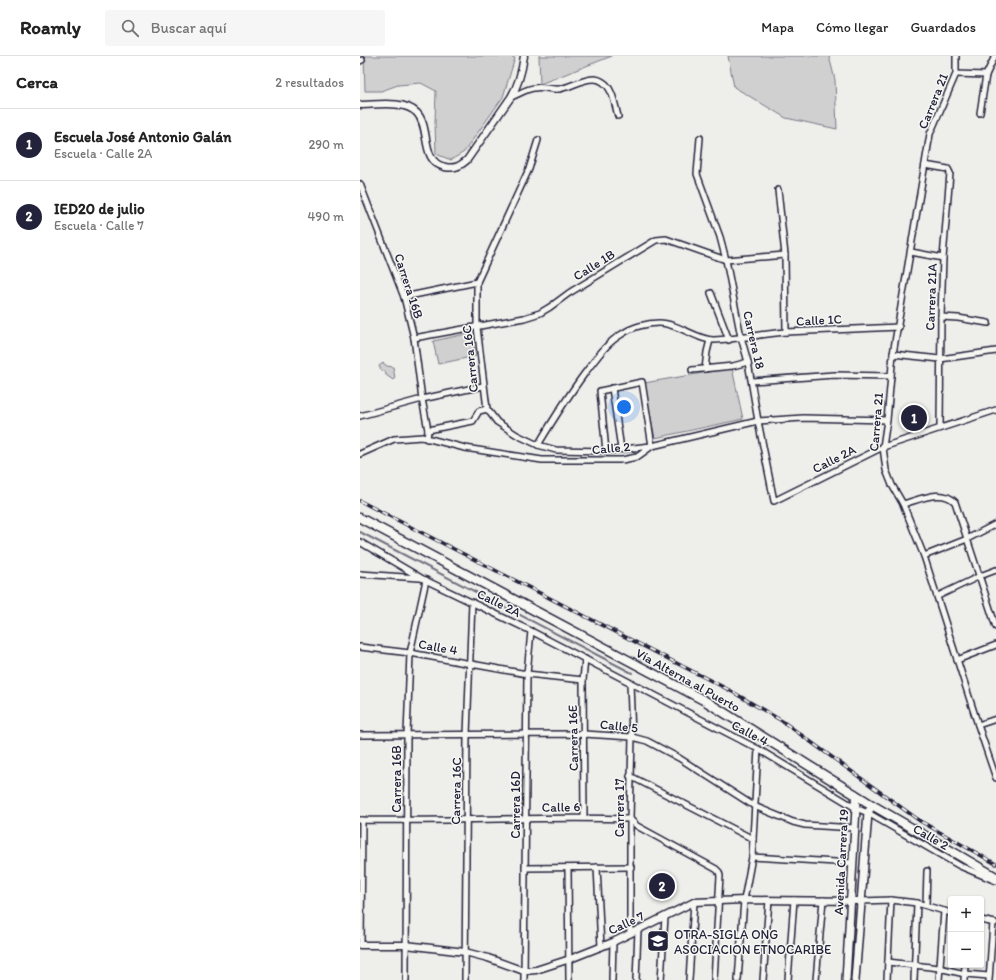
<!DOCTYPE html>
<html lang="es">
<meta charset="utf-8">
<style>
:root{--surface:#fff;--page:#f6f6f6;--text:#222;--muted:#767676;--line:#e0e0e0;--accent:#22223b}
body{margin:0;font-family:Itim,sans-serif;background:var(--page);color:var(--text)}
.controls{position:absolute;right:12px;bottom:12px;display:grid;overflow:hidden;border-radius:4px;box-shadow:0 1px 3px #0004}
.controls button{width:36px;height:36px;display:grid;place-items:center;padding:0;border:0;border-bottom:1px solid var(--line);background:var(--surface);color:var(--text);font:20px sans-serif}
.you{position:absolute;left:264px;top:351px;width:14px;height:14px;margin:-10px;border:3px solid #fff;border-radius:50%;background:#1a73e8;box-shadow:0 0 0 6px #1a73e833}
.badge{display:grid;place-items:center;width:26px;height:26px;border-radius:50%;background:var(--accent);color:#fff;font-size:13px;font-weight:700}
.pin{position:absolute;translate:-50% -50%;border:2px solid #fff;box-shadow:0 1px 4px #0006}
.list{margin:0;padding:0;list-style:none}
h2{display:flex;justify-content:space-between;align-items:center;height:52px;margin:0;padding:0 16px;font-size:17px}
h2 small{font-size:13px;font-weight:400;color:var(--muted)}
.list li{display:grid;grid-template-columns:26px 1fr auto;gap:12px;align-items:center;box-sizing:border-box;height:72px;padding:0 16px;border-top:1px solid var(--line)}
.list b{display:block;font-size:15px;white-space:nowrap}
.list p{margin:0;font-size:13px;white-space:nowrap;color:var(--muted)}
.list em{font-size:13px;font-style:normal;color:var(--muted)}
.icon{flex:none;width:22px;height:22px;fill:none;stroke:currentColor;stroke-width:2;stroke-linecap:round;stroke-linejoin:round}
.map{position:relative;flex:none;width:636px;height:924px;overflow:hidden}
header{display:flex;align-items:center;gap:24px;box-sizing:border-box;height:56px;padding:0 20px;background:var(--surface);border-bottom:1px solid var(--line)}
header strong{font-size:19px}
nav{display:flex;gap:22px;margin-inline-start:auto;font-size:14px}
.search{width:280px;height:36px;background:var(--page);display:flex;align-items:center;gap:10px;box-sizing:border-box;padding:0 14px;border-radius:4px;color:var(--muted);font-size:15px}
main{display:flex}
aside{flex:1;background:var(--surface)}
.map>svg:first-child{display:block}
.grass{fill:#d0d0d1;stroke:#797986}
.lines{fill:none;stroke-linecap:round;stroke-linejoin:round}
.stream{stroke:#727281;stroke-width:2}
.minor-casing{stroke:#22223b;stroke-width:8}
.tertiary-casing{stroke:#22223b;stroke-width:9}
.secondary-casing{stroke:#22223b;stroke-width:10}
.primary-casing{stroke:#22223b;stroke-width:11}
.minor{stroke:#f6f6f2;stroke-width:5}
.tertiary{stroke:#f6f6f2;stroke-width:6}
.secondary{stroke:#f6f6f2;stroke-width:7}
.primary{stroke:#f6f6f2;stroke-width:8}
.rail-casing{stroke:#22223b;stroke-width:3.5}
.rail{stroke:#f6f6f2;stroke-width:2;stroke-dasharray:6;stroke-linecap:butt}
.labels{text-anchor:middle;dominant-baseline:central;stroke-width:3;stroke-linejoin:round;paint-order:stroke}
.street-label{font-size:13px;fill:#22223b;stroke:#f6f6f2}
.poi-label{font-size:13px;fill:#22223b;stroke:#f6f6f2;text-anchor:start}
</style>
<header>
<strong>Roamly</strong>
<div class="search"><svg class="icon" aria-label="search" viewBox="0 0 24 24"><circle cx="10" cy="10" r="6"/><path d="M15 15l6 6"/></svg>Buscar aquí</div>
<nav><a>Mapa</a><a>Cómo llegar</a><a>Guardados</a></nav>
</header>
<main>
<aside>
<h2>Cerca<small>2 resultados</small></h2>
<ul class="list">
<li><span class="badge">1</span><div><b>Escuela José Antonio Galán</b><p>Escuela · Calle 2A</p></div><em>290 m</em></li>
<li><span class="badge">2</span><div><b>IED20 de julio</b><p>Escuela · Calle 7</p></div><em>490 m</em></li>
</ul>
</aside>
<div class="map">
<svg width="636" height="924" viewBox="0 0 636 924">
<rect width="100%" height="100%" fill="#eeeeeb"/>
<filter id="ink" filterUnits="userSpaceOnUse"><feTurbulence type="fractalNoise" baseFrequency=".025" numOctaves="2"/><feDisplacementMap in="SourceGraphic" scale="8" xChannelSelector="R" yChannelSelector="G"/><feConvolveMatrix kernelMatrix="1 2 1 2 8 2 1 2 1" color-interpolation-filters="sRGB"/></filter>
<g filter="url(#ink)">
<!-- grass -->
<g class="grass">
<polygon points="4,0 150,0 155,2 143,41 104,96 91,104 76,98 75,67 76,35 61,27 38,29 21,35 5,35"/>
<polygon points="179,0 252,0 180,28"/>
<polygon points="368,0 469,0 475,24 477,73 426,62 374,31"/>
<polygon points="111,277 116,300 78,308 73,285"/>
<polygon points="23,307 27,310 33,311 35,322 33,324 26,319 25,315 21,314 19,310"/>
<polygon points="372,312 383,363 295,382 284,327"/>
</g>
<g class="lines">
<!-- stream -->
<polyline class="stream" points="0,476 272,617"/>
<!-- minor casing -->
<g class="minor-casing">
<g id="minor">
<polyline points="596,0 596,18 570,78 533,298 527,364 523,391 526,414 532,429 543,448 564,500 618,669 636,722"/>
<polyline points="0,5 2,4"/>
<polyline points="596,18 626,19"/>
<path d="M151 41C159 38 166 33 174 32 182 30 191 34 199 33 213 31 231 17 243 26 253 32 255 50 258 60"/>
<polyline points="620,57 626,19 635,0"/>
<polyline points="340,82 337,118 360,181 366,204 381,281 388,306 398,365 414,445 523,391 636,354"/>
<polyline points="178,84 169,113 117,226 117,271 127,353 137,366 157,379 178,389 196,394 246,395 291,390"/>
<polyline points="565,109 588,113 590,117 583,202 581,261 580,371"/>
<polyline points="0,128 44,241 54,282 62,343 68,374 67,383"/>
<polyline points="418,134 425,199 426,276"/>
<polyline points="551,196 583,202"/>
<polyline points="351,237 369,284"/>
<polyline points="44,241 117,226"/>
<polyline points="581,261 598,262 628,267"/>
<polyline points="54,282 164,262 180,257 190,251 209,237 296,184 306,183 366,204 425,199"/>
<polyline points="533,298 580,303 636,295"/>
<polyline points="345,313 347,296 350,284"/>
<polyline points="332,314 373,310 388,306"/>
<polyline points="392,325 474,319 531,320"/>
<polyline points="252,332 261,393"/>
<polyline points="0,360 62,343 123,330"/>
<polyline points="68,374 113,365 119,355 127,353"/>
<path d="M178 389C193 364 208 340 225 317 236 303 246 287 262 278 272 271 287 267 299 267 318 267 339 285 354 284 378 283 402 278 426 276 464 274 501 273 539 271"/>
<polyline points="246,395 240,335 282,326 292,390"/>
<polyline points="0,398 34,383 62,381 105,392 182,404 262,404 277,401 292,390 398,365 443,362 527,364"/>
<path d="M543 448C559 444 582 432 595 446L636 571"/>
<polyline points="0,486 61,522 171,575 398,693 496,752 508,757 600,810 636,825"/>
<polyline points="564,500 607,483 636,468"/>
<polyline points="0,518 59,522"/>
<polyline points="578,540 620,520 636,514"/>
<polyline points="0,591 50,597 167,618 223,624"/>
<polyline points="597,604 636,589"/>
<polyline points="618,669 636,663"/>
<polyline points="0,679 224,678 272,681 287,685 319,702 394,750 433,766 445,769 495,772"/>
<polyline points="270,720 393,783"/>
<polyline points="224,762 223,624 225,603"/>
<path d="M0 764C90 766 180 760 270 763L277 770 356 813 359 816 360 820 354 924"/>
<polyline points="392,801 492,807"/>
<polyline points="237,811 241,891"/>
<polyline points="165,812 271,811"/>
<polyline points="208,812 209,924"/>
<polyline points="501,845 531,844 557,847 591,857"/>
<polyline points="566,849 567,815"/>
<polyline points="621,864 635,867"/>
<polyline points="270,878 270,763 272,681 270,627"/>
<polyline points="1,889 2,764"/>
<polyline points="528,906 579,912 605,918 629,920"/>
<polyline points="46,924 47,679 50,597 66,524"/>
<polyline points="105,924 107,679 112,546"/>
<polyline points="164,924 167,618 171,575"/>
<polyline points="252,924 253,886"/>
<polyline points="276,924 278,874"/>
<polyline points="301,924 305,861"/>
<polyline points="329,924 334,846"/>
<polyline points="378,924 384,844 392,801 398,693"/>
<polyline points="403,924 409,844"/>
<polyline points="428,924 434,844"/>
<polyline points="456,924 463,844"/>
<polyline points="527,924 531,844"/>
<polyline points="554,924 557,847"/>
<polyline points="579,924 584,855"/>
<polyline points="604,924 605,909"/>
<polyline points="629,924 633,867"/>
</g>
</g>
<!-- tertiary casing -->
<g class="tertiary-casing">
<g id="tertiary">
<path d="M0 49C17 49 44 44 57 57 71 72 60 106 85 111 95 113 100 110 107 104L151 41C159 28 162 15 164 0"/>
<polyline points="0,889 46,889 105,896 128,902 164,915 176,914 210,903 253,886 334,846 384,844 501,845"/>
</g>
</g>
<!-- secondary casing -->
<g class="secondary-casing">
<g id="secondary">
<polyline points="486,924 496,752 495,738"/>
<polyline points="495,924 508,757 512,749"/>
</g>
</g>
<!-- primary casing -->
<g class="primary-casing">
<polyline id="primary" points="0,462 347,646 512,749 636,821"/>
</g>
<!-- minor -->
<use href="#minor" class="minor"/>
<!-- tertiary -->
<use href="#tertiary" class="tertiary"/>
<!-- secondary -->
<use href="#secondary" class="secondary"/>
<!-- primary -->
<use href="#primary" class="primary"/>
<!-- rail casing -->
<g class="rail-casing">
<polyline id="rail" points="0,445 371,635 422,665 560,765 636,808"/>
</g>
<!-- rail -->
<use href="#rail" class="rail"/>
</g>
</g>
<!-- icons -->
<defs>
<g id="school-square" transform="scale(1.15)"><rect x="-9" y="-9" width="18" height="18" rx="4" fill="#22223b" stroke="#f6f6f2"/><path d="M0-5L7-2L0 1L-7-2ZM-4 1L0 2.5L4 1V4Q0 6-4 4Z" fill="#fff"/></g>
</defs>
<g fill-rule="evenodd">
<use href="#school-square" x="298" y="885"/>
</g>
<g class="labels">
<!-- street labels -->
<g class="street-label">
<text transform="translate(573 45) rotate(-68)">Carrera 21</text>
<text transform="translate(234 209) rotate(-32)">Calle 1B</text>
<text transform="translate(49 230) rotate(72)">Carrera 16B</text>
<text transform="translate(571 241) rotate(-88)">Carrera 21A</text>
<text transform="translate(459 264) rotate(-3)">Calle 1C</text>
<text transform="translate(394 284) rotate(77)">Carrera 18</text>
<text transform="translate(110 303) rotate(-96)">Carrera 16C</text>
<text transform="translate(516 366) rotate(-85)">Carrera 21</text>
<text transform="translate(251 392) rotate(-5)">Calle 2</text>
<text transform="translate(474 403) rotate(-27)">Calle 2A</text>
<text transform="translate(139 547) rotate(26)">Calle 2A</text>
<text transform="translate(78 591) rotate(10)">Calle 4</text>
<text transform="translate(328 624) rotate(29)">Vía Alterna al Puerto</text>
<text transform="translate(259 670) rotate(6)">Calle 5</text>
<text transform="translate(390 677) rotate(28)">Calle 4</text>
<text transform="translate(213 682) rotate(-91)">Carrera 16E</text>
<text transform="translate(36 723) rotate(-90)">Carrera 16B</text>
<text transform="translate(96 735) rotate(-89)">Carrera 16C</text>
<text transform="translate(155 749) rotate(-90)">Carrera 16D</text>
<text transform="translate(201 751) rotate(-1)">Calle 6</text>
<text transform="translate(259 752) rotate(-90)">Carrera 17</text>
<text transform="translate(571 781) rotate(30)">Calle 2</text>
<text transform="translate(481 806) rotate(-87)">Avenida Carrera 19</text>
<text transform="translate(266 867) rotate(-25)">Calle 7</text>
</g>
<!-- poi labels -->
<g class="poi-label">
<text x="314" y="878">OTRA-SIGLA ONG<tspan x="314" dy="15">ASOCIACION ETNOCARIBE</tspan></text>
</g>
</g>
</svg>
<div class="controls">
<button>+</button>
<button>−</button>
</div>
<div class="you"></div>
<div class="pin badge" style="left:554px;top:362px">1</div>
<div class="pin badge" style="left:302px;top:830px">2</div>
</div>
</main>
